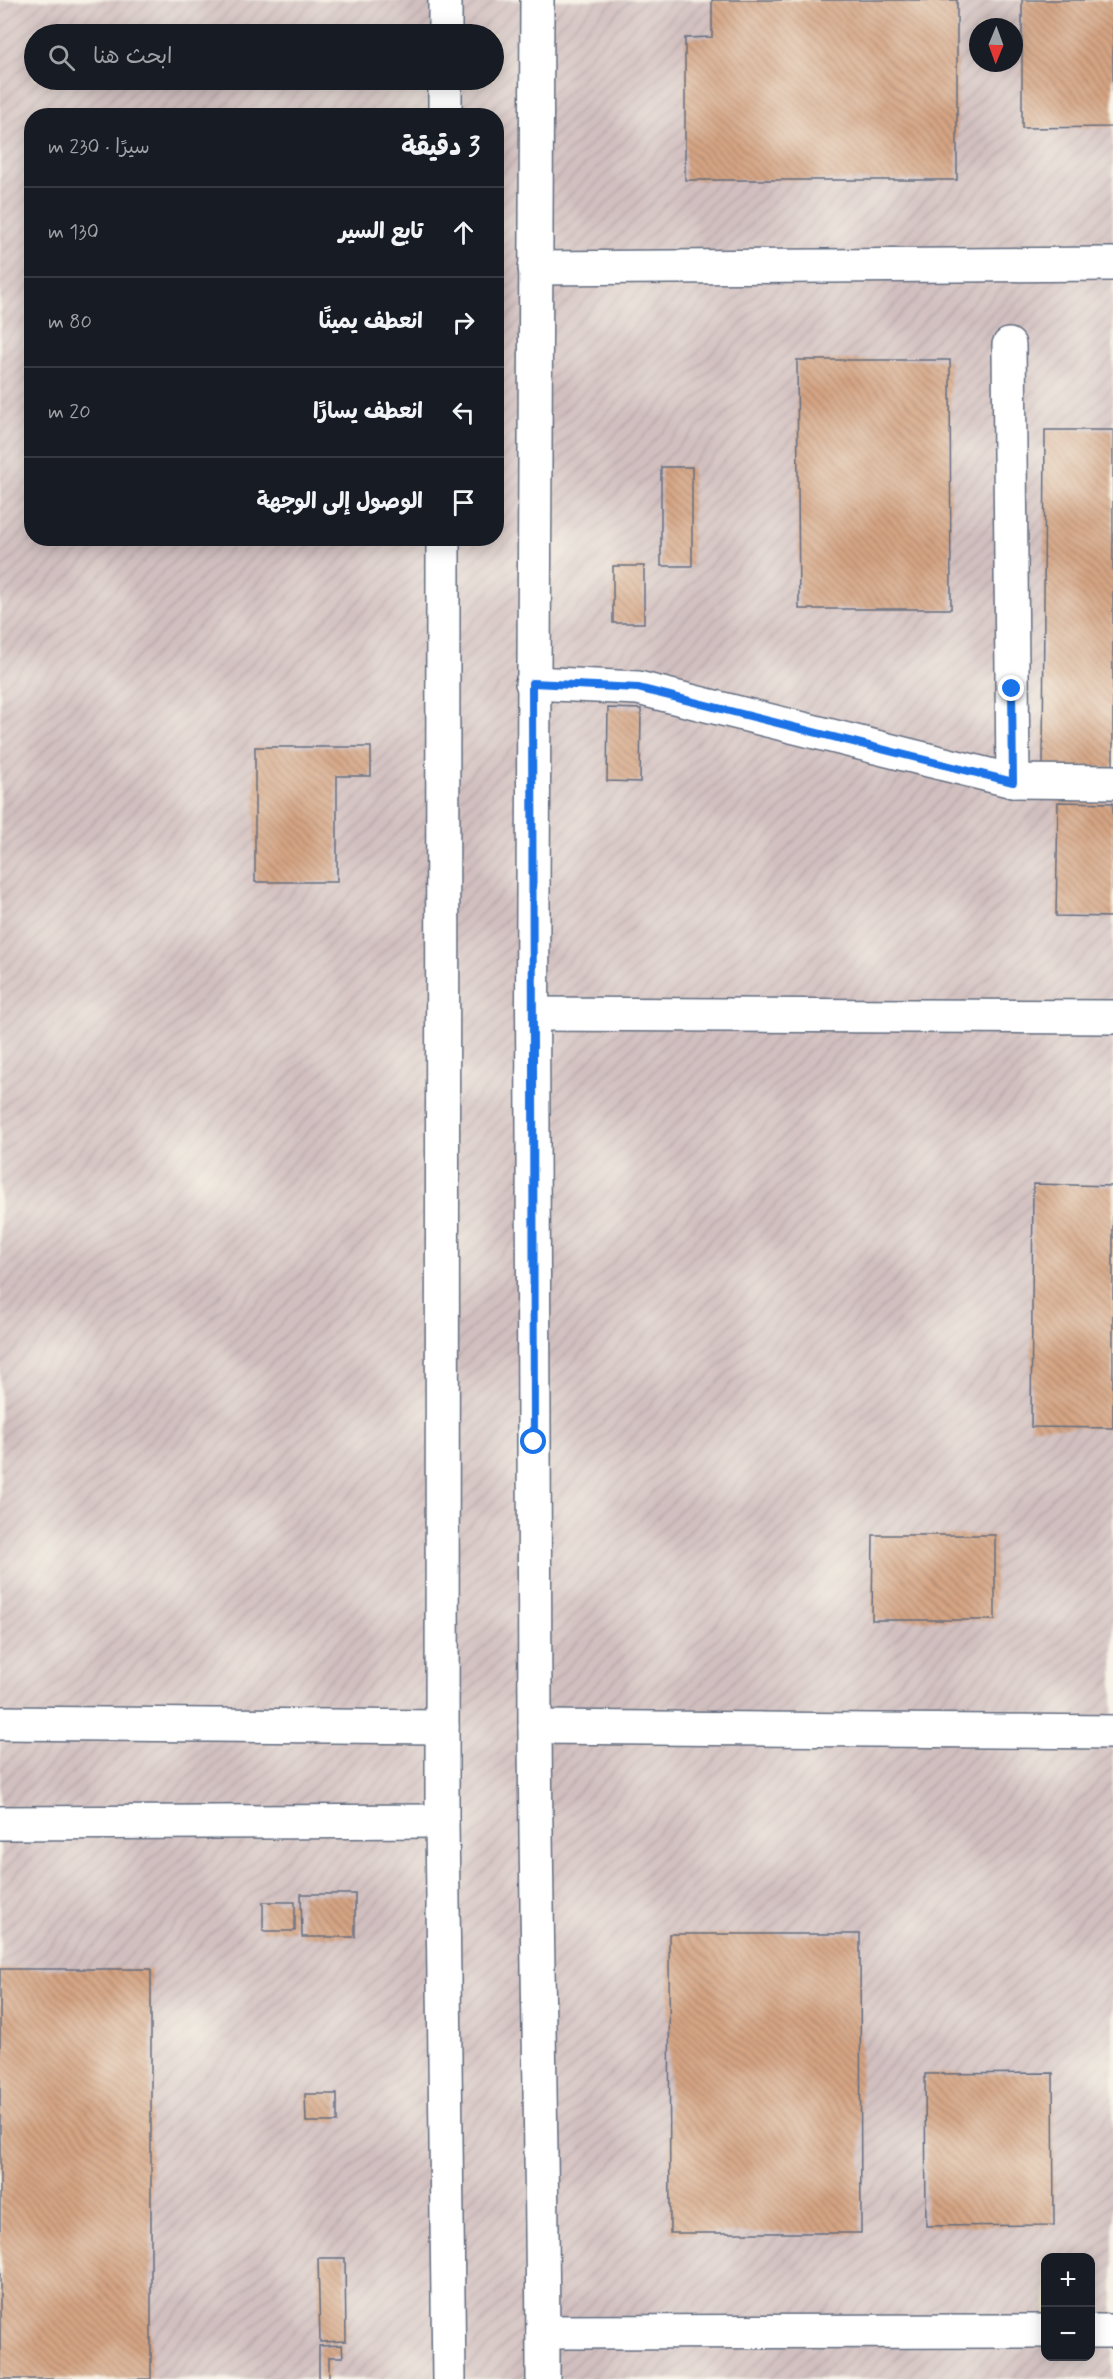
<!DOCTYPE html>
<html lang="ar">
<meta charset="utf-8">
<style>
:root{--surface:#171b24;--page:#20242c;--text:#f1f3f6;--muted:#9ea1a6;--line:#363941}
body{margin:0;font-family:Mynerve,"Playpen Sans Arabic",sans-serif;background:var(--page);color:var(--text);direction:rtl}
.controls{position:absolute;right:18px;bottom:18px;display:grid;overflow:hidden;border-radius:12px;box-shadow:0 3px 15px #0003}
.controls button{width:54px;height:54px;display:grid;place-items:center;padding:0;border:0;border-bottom:2px solid var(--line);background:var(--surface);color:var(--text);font:30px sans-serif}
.compass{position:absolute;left:969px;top:18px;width:54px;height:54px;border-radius:50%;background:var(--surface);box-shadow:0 3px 15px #0003;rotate:181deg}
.stop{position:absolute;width:18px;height:18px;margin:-14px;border:4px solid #1a73e8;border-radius:50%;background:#fff}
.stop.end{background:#1a73e8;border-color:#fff;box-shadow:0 2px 6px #0008}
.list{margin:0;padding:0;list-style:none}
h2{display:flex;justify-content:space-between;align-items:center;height:78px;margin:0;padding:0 24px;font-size:26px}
h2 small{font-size:20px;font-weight:400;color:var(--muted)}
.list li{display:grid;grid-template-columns:39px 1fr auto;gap:18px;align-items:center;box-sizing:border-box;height:90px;padding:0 24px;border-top:2px solid var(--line)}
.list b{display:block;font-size:22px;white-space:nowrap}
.list em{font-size:20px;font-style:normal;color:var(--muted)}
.icon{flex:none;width:33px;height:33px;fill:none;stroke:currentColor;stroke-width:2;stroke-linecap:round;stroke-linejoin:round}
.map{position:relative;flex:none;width:1113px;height:2379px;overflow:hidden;direction:ltr}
.search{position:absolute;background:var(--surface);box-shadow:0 3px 15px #0003;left:24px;top:24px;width:480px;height:66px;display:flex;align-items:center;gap:15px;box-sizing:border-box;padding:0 21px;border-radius:33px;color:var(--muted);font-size:22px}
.panel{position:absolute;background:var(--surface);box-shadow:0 3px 15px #0003;left:24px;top:108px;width:480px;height:438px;border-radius:24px;direction:rtl}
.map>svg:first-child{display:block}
.industrial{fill:url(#industrial-furrows);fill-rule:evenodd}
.building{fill:url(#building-back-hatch)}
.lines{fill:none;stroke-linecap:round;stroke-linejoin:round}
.minor-casing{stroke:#636d80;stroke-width:36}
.minor{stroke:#fff;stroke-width:33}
.route{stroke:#1a73e8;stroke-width:8}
</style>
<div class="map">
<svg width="1113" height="2379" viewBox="0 0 1113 2379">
<defs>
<pattern id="industrial-furrows" width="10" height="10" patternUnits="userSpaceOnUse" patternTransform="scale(1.5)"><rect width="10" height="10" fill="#d1bfbf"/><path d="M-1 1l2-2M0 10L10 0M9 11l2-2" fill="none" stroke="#b3a4a7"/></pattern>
<pattern id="building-back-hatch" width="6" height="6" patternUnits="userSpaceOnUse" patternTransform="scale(1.5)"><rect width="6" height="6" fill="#d5a483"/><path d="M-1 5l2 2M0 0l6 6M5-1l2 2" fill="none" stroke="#ac866e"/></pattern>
</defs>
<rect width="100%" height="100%" fill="#f7f3e8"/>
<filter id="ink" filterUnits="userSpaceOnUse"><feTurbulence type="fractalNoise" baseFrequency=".0167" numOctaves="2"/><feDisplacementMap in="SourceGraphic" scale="12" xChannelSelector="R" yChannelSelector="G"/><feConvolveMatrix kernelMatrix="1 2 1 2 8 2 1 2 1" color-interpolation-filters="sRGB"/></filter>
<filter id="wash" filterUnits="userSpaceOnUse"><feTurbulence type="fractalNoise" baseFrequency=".008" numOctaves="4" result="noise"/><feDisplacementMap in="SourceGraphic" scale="24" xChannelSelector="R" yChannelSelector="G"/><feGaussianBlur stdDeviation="1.35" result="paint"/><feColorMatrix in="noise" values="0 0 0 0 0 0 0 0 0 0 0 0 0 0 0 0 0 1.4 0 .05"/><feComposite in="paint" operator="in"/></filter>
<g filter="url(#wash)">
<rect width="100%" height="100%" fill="#eae0be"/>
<!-- industrial -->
<path class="industrial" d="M0 0H1113V2379H0ZM978 27H1014V63H978ZM34 34H494V80H34ZM32 116H496V538H32ZM1046 2258H1090V2356H1046Z"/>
<g id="blocks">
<!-- building -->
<g class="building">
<polygon points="712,0 957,0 957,180 685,180 685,38 712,37"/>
<polygon points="1022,0 1113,0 1113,127 1022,128"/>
<polygon points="797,360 950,360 951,609 799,609"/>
<polygon points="1045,430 1113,430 1113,768 1043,768"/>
<rect x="661" y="467" width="31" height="99"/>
<rect x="613" y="566" width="31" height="57"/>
<polygon points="608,708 641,709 640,782 607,781"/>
<polygon points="255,747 371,747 371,776 337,776 337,882 255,882"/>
<polygon points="1058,802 1113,803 1113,917 1056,916"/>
<polygon points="1033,1184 1113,1186 1113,1428 1031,1427"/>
<polygon points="873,1535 995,1535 995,1620 872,1620"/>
<polygon points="301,1894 355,1894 355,1937 302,1937"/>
<rect x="263" y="1902" width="32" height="29"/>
<polygon points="669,1934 860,1934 861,2233 670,2233"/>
<rect x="0" y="1969" width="151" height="410"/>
<polygon points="1053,2073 1054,2225 926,2226 925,2074"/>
<polygon points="305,2094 337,2094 337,2122 306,2122"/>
<polygon points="318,2258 345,2258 346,2341 320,2342"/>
<polygon points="342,2345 343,2357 329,2357 329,2379 319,2379 319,2346"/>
</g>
</g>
</g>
<g filter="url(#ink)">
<use href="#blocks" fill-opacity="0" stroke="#636d80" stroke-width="1.5"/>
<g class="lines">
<!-- minor casing -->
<g class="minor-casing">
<g id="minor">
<path d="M537 0C532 574 531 1148 535 1722 536 1941 543 2160 543 2379"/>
<polyline points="445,34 445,0"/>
<polyline points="445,116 445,80"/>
<polyline points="535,268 1113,264"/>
<polyline points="1009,345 1013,781"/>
<polyline points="443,538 442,1821 449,2379"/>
<polyline points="532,683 638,688 1013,781 1113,782"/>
<polyline points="533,1014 1113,1017"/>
<polyline points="0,1723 442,1727"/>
<polyline points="535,1727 1113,1732"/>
<polyline points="0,1823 442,1821"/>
<polyline points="1090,2331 1113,2331"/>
<polyline points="543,2332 1046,2331"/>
</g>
</g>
<!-- minor -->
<use href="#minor" class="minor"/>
</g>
</g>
<g class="lines" filter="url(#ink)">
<!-- route -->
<polyline class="route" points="534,1442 532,683 638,688 1013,782 1012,689"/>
</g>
</svg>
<div class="controls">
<button>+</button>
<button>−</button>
</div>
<svg class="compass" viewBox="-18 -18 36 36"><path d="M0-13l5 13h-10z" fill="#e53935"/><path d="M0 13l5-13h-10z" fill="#9ea1a6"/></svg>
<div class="stop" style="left:534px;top:1442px"></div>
<div class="stop end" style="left:1012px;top:689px"></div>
<div class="search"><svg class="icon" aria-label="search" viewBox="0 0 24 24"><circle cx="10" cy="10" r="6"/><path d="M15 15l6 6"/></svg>ابحث هنا</div>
<section class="panel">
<h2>3 دقيقة<small>سيرًا · 230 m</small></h2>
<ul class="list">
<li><svg class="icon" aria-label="ahead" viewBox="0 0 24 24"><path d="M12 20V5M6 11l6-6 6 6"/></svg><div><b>تابع السير</b></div><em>130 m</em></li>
<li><svg class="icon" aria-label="right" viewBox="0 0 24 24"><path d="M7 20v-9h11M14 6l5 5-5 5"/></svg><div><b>انعطف يمينًا</b></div><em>80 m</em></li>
<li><svg class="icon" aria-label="left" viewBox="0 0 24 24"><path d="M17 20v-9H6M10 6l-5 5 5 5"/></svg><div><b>انعطف يسارًا</b></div><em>20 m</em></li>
<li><svg class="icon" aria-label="arrive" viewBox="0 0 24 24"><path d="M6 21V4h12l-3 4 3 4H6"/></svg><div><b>الوصول إلى الوجهة</b></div></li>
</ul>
</section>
</div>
